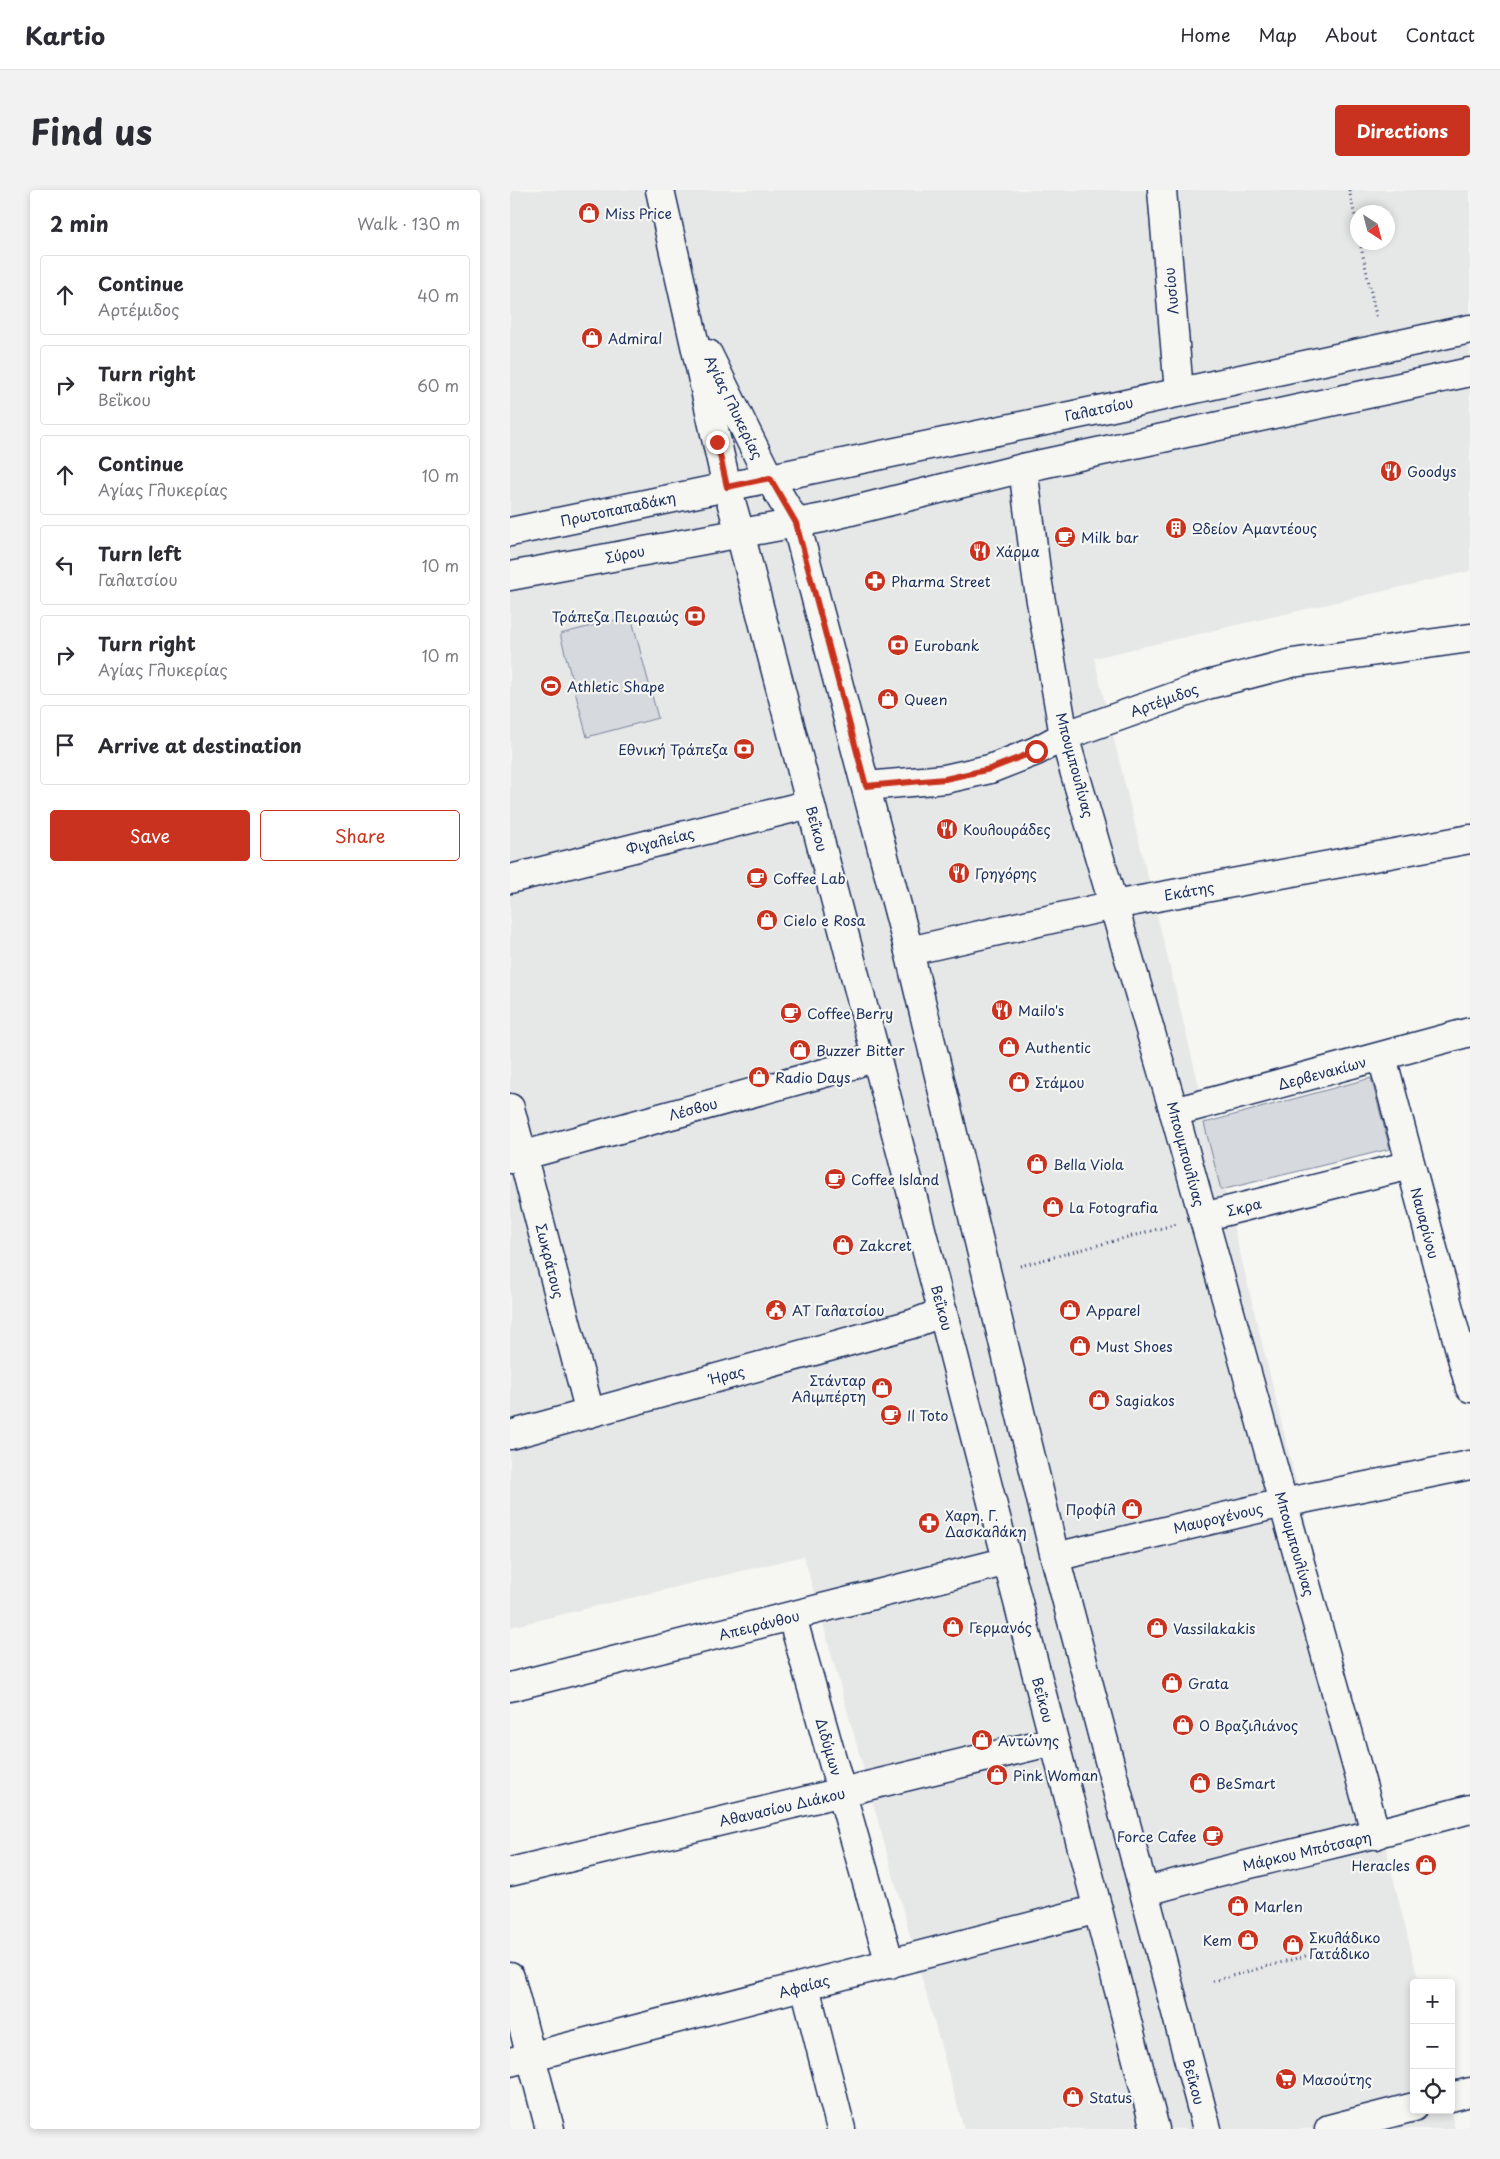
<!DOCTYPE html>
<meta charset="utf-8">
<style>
:root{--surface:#fff;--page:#f2f2f3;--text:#2b2b33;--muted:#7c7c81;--line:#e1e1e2;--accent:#c8321e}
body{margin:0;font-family:"Playpen Sans",sans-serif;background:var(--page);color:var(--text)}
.controls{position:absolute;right:15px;bottom:15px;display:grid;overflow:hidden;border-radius:5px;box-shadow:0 2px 8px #0003}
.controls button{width:45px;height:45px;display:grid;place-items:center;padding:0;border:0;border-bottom:1px solid var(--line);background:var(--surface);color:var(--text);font:25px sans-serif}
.compass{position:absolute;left:840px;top:15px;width:45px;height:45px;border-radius:50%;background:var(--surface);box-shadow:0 2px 8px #0003;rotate:144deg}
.stop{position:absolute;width:15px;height:15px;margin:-11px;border:4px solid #c8321e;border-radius:50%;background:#fff}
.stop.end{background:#c8321e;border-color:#fff;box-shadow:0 1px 5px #0008}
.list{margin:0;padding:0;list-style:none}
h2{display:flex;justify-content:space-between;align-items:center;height:65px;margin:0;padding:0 20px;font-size:21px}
h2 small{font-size:16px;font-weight:400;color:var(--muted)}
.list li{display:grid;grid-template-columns:32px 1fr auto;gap:15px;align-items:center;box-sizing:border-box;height:80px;margin:0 10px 10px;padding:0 10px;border:1px solid var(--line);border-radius:5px}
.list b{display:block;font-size:19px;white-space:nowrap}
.list p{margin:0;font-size:16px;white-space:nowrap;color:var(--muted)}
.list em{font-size:16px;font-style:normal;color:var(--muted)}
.actions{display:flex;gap:10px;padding:15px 20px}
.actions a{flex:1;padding:11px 0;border:1px solid var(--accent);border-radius:5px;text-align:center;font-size:18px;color:var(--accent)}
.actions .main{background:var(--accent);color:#fff}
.icon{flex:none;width:28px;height:28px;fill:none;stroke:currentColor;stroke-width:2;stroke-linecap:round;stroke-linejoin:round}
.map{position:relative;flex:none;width:960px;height:1939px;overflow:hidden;border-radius:5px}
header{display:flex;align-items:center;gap:30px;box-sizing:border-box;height:70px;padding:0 25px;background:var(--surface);border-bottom:1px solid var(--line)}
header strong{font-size:24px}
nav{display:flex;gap:28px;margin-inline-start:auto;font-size:18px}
.intro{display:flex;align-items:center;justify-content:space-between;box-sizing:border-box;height:120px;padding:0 30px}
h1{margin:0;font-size:35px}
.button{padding:12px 22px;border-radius:5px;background:var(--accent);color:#fff;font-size:18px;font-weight:700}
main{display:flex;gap:30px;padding:0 30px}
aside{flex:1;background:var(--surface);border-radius:5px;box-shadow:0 2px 8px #0003}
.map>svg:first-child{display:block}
.built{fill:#e6e7e7;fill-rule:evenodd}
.green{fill:#d6d9dd;stroke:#78849e}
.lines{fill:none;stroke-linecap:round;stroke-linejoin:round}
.street-casing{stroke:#1b2f5e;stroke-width:31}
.secondary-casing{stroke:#1b2f5e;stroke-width:31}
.primary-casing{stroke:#1b2f5e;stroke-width:31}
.path{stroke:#1b2f5e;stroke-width:3;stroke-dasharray:1 4;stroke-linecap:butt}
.street{stroke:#f6f6f2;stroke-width:28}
.secondary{stroke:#f6f6f2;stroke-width:28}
.primary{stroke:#f6f6f2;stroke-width:28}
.route{stroke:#c8321e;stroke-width:6}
.labels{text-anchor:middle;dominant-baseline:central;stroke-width:4.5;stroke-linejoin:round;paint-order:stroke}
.poi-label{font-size:14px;fill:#1b2f5e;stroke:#f6f6f2;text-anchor:start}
.street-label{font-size:14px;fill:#1b2f5e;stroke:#f6f6f2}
</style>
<header>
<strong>Kartio</strong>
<nav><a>Home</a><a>Map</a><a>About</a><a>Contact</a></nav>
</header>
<div class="intro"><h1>Find us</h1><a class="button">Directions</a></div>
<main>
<aside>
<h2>2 min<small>Walk · 130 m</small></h2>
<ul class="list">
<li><svg class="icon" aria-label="ahead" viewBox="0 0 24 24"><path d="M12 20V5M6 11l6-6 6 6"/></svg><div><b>Continue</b><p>Αρτέμιδος</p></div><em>40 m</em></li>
<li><svg class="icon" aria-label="right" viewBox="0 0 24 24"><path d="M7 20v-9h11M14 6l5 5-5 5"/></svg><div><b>Turn right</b><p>Βεΐκου</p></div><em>60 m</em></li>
<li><svg class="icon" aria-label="ahead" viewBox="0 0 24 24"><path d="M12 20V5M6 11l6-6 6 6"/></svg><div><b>Continue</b><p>Αγίας Γλυκερίας</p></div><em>10 m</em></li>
<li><svg class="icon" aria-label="left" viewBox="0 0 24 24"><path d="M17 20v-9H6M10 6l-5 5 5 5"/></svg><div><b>Turn left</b><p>Γαλατσίου</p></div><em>10 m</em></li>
<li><svg class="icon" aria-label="right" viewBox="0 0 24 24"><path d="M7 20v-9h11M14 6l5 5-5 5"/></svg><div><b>Turn right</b><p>Αγίας Γλυκερίας</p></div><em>10 m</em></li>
<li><svg class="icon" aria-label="arrive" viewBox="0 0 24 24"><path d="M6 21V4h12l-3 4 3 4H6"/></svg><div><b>Arrive at destination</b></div></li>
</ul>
<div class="actions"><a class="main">Save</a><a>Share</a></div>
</aside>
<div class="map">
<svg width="960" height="1939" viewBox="0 0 960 1939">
<rect width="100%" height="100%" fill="#f6f6f2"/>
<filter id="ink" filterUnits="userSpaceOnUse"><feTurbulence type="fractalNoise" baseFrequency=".02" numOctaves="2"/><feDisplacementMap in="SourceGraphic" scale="10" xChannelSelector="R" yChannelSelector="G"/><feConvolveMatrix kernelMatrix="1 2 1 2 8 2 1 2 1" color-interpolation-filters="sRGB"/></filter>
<g filter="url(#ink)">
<!-- built -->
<path class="built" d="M0 0H960V381L584 468 909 1793H904V1920H940L945 1939H454L294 1366 0 1437ZM848 22H878V52H848Z"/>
<!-- green -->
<g class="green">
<polygon points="121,426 148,528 77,547 50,444"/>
<polygon points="861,888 880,959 711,1000 694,933"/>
</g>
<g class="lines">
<!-- street casing -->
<g class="street-casing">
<g id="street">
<polyline points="652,0 669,202"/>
<polyline points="513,278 527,388 554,546 664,922 866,1645"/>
<polyline points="356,596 435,589 480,579 526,561 554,546 697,495 782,473 960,448"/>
<polyline points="0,689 300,614"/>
<polyline points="399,761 604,715 960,649"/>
<polyline points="872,867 960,1198"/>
<polyline points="0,918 80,1223"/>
<polyline points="664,922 960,842"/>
<polyline points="0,969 336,877 366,866"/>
<polyline points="693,1027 900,975"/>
<polyline points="0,1245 402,1134 433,1122"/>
<polyline points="545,1367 773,1313 960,1275"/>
<polyline points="282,1427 380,1774"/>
<polyline points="0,1497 498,1371"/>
<polyline points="0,1682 544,1551"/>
<path d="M634 1702C741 1671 852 1649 960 1619"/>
<polyline points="0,1787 40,1939"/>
<polyline points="295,1796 331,1939"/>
<polyline points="0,1872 588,1719"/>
<polyline points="941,1907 960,1902"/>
<polyline points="819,1939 904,1917"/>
</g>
</g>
<!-- secondary casing -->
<g class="secondary-casing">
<g id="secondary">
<polyline points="150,0 217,297 230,343"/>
<polyline points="198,164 259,288 286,333"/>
<polyline points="0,342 593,219 960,139"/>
<polyline points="0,386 313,328 513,278 960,182"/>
</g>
</g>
<!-- primary casing -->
<g class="primary-casing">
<g id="primary">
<polyline points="286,333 399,761 545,1367 697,1939"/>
<polyline points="230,343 645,1939"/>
</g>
</g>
<!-- path -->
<g class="path">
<polyline points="839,0 848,39"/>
<polyline points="850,52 867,130"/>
<polyline points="510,1076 667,1034"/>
<polyline points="703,1791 806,1763"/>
</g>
<!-- street -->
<use href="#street" class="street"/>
<!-- secondary -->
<use href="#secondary" class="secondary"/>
<!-- primary -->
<use href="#primary" class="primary"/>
</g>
</g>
<g class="lines" filter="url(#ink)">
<!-- route -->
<polyline class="route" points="207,252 217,297 260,288 286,333 356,596 435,589 480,579 526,561"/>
</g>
<!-- icons -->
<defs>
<g id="shop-disc" transform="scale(1.125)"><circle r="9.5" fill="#c8321e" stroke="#f6f6f2"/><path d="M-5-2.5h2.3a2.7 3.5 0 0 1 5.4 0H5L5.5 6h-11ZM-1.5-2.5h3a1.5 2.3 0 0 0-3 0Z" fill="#fff"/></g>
<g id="restaurant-disc" transform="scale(1.125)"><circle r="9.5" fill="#c8321e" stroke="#f6f6f2"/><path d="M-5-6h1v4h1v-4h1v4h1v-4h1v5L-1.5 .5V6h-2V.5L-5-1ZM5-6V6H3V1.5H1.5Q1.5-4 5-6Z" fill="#fff"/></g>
<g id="building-disc" transform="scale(1.125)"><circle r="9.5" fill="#c8321e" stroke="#f6f6f2"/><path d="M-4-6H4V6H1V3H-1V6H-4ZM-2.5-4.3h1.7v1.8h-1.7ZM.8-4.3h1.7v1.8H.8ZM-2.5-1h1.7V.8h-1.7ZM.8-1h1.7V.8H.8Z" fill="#fff"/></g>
<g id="cafe-disc" transform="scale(1.125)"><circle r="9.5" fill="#c8321e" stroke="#f6f6f2"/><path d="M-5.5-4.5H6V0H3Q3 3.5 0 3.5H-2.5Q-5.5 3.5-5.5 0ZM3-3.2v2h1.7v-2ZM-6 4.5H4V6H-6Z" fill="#fff"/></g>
<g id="pharmacy-disc" transform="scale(1.125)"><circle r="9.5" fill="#c8321e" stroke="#f6f6f2"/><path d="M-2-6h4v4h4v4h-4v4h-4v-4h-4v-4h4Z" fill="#fff"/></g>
<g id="bank-disc" transform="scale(1.125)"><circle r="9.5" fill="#c8321e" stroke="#f6f6f2"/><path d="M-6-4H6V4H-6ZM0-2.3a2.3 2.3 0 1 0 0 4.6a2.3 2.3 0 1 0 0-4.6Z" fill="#fff"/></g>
<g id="stadium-disc" transform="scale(1.125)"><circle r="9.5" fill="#c8321e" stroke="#f6f6f2"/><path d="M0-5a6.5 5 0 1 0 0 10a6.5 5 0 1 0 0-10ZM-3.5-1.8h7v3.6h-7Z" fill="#fff"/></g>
<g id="civic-disc" transform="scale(1.125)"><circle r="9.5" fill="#c8321e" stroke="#f6f6f2"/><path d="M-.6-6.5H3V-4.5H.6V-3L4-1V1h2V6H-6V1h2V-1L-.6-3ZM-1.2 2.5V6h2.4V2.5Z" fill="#fff"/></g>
<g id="supermarket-disc" transform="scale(1.125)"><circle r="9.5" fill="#c8321e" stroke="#f6f6f2"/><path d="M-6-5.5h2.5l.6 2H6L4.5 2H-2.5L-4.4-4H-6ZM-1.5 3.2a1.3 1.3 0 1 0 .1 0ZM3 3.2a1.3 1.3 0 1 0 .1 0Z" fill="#fff"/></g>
</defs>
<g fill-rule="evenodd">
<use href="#shop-disc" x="79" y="23"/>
<use href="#shop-disc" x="82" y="148"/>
<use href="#restaurant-disc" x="881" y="281"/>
<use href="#building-disc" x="666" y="338"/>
<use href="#cafe-disc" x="555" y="347"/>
<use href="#restaurant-disc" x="470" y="361"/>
<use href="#pharmacy-disc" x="365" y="391"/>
<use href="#bank-disc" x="185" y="426"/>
<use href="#bank-disc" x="388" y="455"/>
<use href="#stadium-disc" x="41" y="496"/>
<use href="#shop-disc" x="378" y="509"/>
<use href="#bank-disc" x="234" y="559"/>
<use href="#restaurant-disc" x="437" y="639"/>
<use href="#restaurant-disc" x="449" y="683"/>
<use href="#cafe-disc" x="247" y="688"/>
<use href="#shop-disc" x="257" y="730"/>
<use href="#restaurant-disc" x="492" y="820"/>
<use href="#cafe-disc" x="281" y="823"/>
<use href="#shop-disc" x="499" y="857"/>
<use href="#shop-disc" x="290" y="860"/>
<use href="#shop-disc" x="249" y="887"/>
<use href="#shop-disc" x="509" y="892"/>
<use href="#shop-disc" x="527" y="974"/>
<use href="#cafe-disc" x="325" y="989"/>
<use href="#shop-disc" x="543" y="1017"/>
<use href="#shop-disc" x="333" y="1055"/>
<use href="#civic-disc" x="266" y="1120"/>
<use href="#shop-disc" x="560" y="1120"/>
<use href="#shop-disc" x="570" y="1156"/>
<use href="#shop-disc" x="372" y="1198"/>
<use href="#shop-disc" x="589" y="1210"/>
<use href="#cafe-disc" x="381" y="1225"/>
<use href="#shop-disc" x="622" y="1319"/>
<use href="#pharmacy-disc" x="419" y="1333"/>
<use href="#shop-disc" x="443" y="1437"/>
<use href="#shop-disc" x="647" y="1438"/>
<use href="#shop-disc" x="662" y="1493"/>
<use href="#shop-disc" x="673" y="1535"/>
<use href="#shop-disc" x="472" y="1550"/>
<use href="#shop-disc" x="487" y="1585"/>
<use href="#shop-disc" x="690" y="1593"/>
<use href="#cafe-disc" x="703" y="1646"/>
<use href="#shop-disc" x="916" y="1675"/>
<use href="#shop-disc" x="728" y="1716"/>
<use href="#shop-disc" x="738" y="1750"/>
<use href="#shop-disc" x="783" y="1755"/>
<use href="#supermarket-disc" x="776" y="1889"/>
<use href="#shop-disc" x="563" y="1907"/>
</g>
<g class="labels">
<!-- poi labels -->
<g class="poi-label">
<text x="95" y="23">Miss Price</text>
<text x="98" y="148">Admiral</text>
<text x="897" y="281">Goodys</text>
<text x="682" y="338">Ωδείον Αμαντέους</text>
<text x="571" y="347">Milk bar</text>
<text x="486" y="361">Χάρμα</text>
<text x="381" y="391">Pharma Street</text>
<text x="169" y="426" text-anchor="end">Τράπεζα Πειραιώς</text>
<text x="404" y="455">Eurobank</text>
<text x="57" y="496">Athletic Shape</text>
<text x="394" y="509">Queen</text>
<text x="218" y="559" text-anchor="end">Εθνική Τράπεζα</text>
<text x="453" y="639">Κουλουράδες</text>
<text x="465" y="683">Γρηγόρης</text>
<text x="263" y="688">Coffee Lab</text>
<text x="273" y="730">Cielo e Rosa</text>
<text x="508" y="820">Mailo's</text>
<text x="297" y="823">Coffee Berry</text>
<text x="515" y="857">Authentic</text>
<text x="306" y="860">Buzzer Bitter</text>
<text x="265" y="887">Radio Days</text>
<text x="525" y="892">Στάμου</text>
<text x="543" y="974">Bella Viola</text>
<text x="341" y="989">Coffee Island</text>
<text x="559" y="1017">La Fotografia</text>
<text x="349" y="1055">Zakcret</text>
<text x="282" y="1120">ΑΤ Γαλατσίου</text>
<text x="576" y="1120">Apparel</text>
<text x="586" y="1156">Must Shoes</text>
<text x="356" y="1190" text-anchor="end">Στάνταρ<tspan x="356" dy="16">Αλιμπέρτη</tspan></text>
<text x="605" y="1210">Sagiakos</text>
<text x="397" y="1225">Il Toto</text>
<text x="606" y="1319" text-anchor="end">Προφίλ</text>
<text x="435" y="1325">Χαρη. Γ.<tspan x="435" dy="16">Δασκαλάκη</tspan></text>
<text x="459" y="1437">Γερμανός</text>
<text x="663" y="1438">Vassilakakis</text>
<text x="678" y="1493">Grata</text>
<text x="689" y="1535">Ο Βραζιλιάνος</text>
<text x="488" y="1550">Αντώνης</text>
<text x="503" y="1585">Pink Woman</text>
<text x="706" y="1593">BeSmart</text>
<text x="687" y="1646" text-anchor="end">Force Cafee</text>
<text x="900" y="1675" text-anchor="end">Heracles</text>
<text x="744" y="1716">Marlen</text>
<text x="799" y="1747">Σκυλάδικο<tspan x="799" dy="16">Γατάδικο</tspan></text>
<text x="722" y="1750" text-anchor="end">Kem</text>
<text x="792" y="1889">Μασούτης</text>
<text x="579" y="1907">Status</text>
</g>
<!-- street labels -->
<g class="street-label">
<text transform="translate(661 101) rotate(-95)">Λυσίου</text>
<text transform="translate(224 217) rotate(64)">Αγίας Γλυκερίας</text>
<text transform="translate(589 219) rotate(-12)">Γαλατσίου</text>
<text transform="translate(108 319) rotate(-12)">Πρωτοπαπαδάκη</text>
<text transform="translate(115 364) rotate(-11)">Σύρου</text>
<text transform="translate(654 510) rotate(-20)">Αρτέμιδος</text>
<text transform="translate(565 575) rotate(75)">Μπουμπουλίνας</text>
<text transform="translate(307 639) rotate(75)">Βεΐκου</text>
<text transform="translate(150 651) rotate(-14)">Φιγαλείας</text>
<text transform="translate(679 701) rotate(-10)">Εκάτης</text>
<text transform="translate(812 883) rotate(-15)">Δερβενακίων</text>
<text transform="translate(183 919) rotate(-15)">Λέσβου</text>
<text transform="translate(676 964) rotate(75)">Μπουμπουλίνας</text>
<text transform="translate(734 1017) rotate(-14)">Σκρα</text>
<text transform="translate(915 1033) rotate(75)">Ναυαρίνου</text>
<text transform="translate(40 1071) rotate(76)">Σωκράτους</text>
<text transform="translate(432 1118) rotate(75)">Βεΐκου</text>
<text transform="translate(217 1185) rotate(-15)">Ήρας</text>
<text transform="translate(708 1328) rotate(-13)">Μαυρογένους</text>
<text transform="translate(785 1354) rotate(74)">Μπουμπουλίνας</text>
<text transform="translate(249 1435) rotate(-14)">Απειράνθου</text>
<text transform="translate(533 1510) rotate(75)">Βεΐκου</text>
<text transform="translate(319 1557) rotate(74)">Διδύμων</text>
<text transform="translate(272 1617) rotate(-13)">Αθανασίου Διάκου</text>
<text transform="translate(797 1661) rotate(-13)">Μάρκου Μπότσαρη</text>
<text transform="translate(294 1796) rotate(-15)">Αφαίας</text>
<text transform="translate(684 1892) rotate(75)">Βεΐκου</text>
</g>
</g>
</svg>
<div class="controls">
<button>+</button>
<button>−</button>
<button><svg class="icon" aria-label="locate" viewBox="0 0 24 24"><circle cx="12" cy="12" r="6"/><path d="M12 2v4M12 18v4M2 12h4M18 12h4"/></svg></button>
</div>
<svg class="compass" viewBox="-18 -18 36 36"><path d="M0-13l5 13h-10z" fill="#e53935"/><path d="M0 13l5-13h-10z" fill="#7c7c81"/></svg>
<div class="stop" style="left:526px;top:561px"></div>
<div class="stop end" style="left:207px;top:252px"></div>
</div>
</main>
